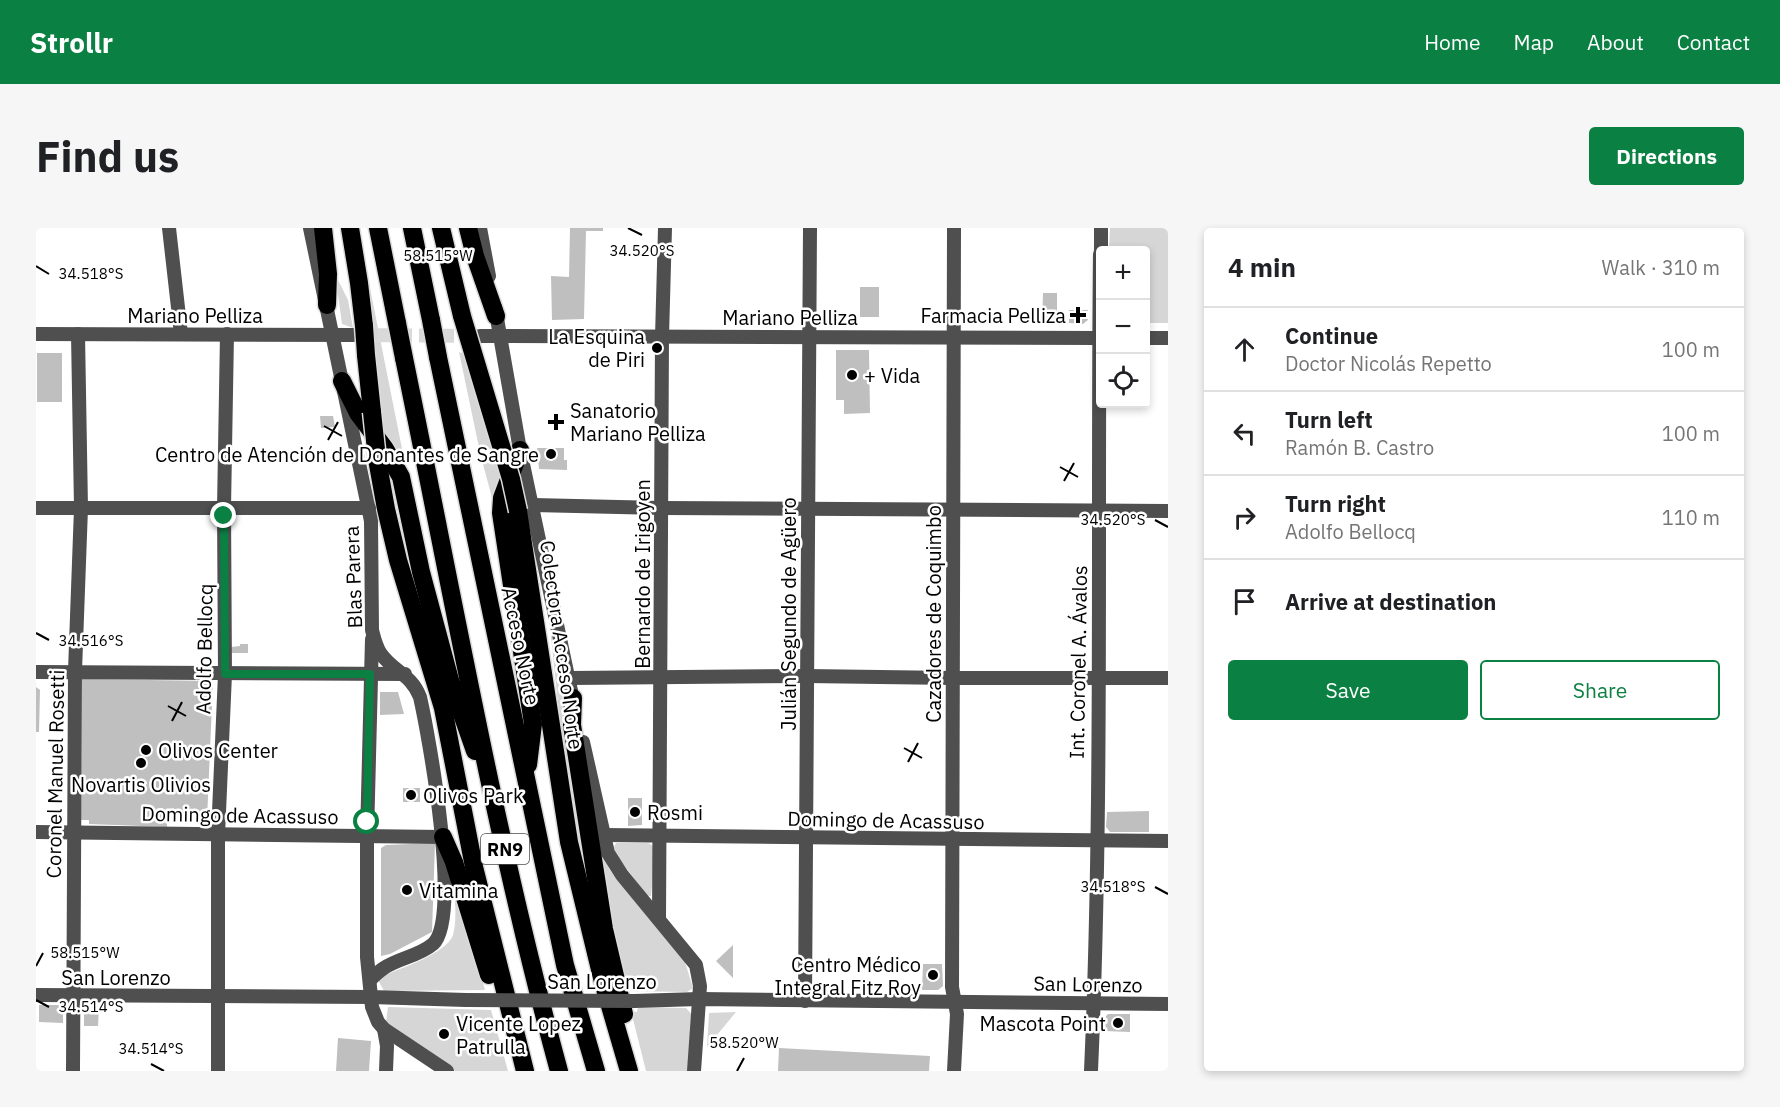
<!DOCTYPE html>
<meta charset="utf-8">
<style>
:root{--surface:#fff;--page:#f6f6f6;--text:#202124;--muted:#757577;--line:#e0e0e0;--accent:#0b8043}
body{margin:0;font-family:"IBM Plex Sans",sans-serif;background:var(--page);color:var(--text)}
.controls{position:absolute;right:18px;top:18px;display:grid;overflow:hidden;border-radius:6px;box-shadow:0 3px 9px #0003}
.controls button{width:54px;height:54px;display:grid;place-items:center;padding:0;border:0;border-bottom:2px solid var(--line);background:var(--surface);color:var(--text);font:30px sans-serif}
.stop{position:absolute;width:18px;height:18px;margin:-14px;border:4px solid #0b8043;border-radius:50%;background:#fff}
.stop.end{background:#0b8043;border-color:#fff;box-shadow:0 2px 6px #0008}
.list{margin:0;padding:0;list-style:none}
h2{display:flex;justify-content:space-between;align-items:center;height:78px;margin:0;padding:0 24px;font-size:26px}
h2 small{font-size:20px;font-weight:400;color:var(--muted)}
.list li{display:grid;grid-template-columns:39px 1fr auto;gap:18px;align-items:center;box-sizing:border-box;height:84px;padding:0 24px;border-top:2px solid var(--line)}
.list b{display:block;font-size:22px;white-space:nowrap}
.list p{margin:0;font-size:20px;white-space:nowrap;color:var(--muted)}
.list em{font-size:20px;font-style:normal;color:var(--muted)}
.actions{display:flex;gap:12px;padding:18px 24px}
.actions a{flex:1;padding:14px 0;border:2px solid var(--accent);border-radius:6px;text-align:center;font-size:21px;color:var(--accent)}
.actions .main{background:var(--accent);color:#fff}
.icon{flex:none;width:33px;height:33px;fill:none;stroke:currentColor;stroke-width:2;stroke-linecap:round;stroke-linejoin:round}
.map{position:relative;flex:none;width:1132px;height:843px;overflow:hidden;border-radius:6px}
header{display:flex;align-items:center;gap:36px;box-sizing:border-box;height:84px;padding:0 30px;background:var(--accent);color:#fff}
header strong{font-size:28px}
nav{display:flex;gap:33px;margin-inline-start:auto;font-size:21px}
.intro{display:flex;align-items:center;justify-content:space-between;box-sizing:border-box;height:144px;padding:0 36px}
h1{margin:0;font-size:42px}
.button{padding:15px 27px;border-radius:6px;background:var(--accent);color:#fff;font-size:21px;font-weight:700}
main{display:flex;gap:36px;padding:0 36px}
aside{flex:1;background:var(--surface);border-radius:6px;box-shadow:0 3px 9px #0003}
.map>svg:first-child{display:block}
.green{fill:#d6d6d6}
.building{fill:#bfbfbf}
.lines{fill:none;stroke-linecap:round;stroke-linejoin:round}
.minor-tunnel{stroke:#d9d9d9;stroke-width:14;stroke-dasharray:14 7;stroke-linecap:butt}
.highway-casing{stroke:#dbdbdb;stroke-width:21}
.minor{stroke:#4f4f4f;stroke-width:14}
.highway{stroke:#000;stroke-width:18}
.highway-bridge-casing{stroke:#dbdbdb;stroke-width:21;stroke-linecap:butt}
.minor-bridge{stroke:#4f4f4f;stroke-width:14}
.highway-bridge{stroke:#000;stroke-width:18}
.route{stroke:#0b8043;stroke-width:8}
.ticks{fill:none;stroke:#000;stroke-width:2}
.poi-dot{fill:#000;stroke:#fff;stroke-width:2}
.labels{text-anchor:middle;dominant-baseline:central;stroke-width:5;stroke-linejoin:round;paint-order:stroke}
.shield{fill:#fff;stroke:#4c4c4c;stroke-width:1.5}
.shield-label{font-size:18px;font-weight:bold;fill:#000}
.street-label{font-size:20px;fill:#000;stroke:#fff}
.poi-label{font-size:20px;fill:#000;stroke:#fff;text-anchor:start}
.ticks-label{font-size:15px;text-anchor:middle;fill:#000;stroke:#fff;stroke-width:5;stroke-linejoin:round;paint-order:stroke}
</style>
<header>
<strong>Strollr</strong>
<nav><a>Home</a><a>Map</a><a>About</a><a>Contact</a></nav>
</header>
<div class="intro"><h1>Find us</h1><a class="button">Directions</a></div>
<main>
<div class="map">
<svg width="1132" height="843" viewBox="0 0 1132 843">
<rect width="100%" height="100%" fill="#fff"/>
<!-- green -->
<g class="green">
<polygon points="293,0 295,0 302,52 312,72 317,100 306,96"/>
<polygon points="322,0 384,311 348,209 330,48"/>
<polygon points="1074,0 1132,0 1132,95 1110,95 1110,22 1073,22"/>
<polygon points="423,124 428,126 466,244 460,259 458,277 445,229"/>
<path d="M510 363 557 671C528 572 522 465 510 363Z"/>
<polygon points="555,576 566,628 574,642 649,734 657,760 651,764 591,763 572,692"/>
<polygon points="580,615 612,615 616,617 619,622 615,668 611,668 579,625 578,619"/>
<path d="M417 650 449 762 348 763 341 750C360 742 411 726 417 707 422 689 418 668 417 650Z"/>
<polygon points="352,779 455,782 472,843 419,843 354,799 350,794"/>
<polygon points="602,779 650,780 658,789 654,843 610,843 595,783 601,784"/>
<polygon points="700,784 671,819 673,785"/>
</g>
<!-- building -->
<g class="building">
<polygon points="534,0 567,0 567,3 550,3 548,91 516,92 515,48 533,49"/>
<rect x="824" y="59" width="19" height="30"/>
<polygon points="1007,65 1021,65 1021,95 1006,95"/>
<polygon points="1033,82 1052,82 1052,92 1047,96 1033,95"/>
<polygon points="800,122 833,122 834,185 808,186 808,172 800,172"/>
<rect x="1" y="125" width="25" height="49"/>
<polygon points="284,188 297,188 299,199 285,200"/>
<polygon points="501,220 528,220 528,232 531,232 531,242 503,241"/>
<polygon points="204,416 212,416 212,425 195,425 195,419 204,418"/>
<polygon points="46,451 177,453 171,592 131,592 131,599 53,596 53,592 45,592"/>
<polygon points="0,459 4,462 3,504 0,504"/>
<polygon points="344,464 362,464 368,486 344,487"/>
<rect x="367" y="560" width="17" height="14"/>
<polygon points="592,570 606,570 606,597 592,598"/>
<polygon points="1113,583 1113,604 1074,604 1070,599 1071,584"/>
<polygon points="399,615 396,704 354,726 345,728 345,620 350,617"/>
<polygon points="697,717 697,750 680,733"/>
<polygon points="887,736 906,736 907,758 902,762 886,762"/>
<polygon points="3,777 27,777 27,795 3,794"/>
<polygon points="53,778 63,778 62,798 48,798 48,782"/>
<polygon points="1072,786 1094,786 1094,804 1069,803 1070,788"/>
<polygon points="302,810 335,813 333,843 300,843"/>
<polygon points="743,820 894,828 893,843 742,843"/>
</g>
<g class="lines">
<!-- minor-tunnel -->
<polyline class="minor-tunnel" points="320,107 439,108"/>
<!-- highway casing -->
<g class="highway-casing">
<g id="highway">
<polyline points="287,0 292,46 291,77"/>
<polyline points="314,0 323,55 328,98"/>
<polyline points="342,0 361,95"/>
<polyline points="376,0 395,92"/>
<polyline points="405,0 426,88"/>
<polyline points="432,0 439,28 460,88"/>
<polyline points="330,127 336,184"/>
<polyline points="402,129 529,737 560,843"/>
<path d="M368 130C417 368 459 609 523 843"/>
<polyline points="306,153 322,185 349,221 365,249 385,344 414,452 439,523"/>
<polyline points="484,222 466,270 465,285 497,496 492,537"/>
<polyline points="341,231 350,281 362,332 407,480 438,639 489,843"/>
<polyline points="482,283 533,614 567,754 593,843"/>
<polyline points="537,470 536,497 568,701 588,786"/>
<polyline points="407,609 418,634 453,747"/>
</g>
</g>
<!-- minor -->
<g class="minor">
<polyline points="133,0 145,106"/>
<path d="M274 0 335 293 336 402C338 410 340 419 345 426 358 444 375 446 384 469 393 509 426 690 397 716 383 728 363 730 348 740 343 743 338 748 334 752"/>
<polyline points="444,0 453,48"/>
<polyline points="1065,22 1065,0"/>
<polyline points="459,79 484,222 538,477"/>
<polyline points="0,106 318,107"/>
<polyline points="444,108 1064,110"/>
<polyline points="1110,110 1132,110"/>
<polyline points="497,277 625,280 1132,283"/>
<polyline points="0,280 333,280"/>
<polyline points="336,411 331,608 331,729 336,779 342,794 348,801 411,843"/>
<polyline points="0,444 369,446"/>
<polyline points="534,450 770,448 917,450 1132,450"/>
<polyline points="547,514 572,625 586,647 660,737 664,758 658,843"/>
<polyline points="0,604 407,609"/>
<polyline points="568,607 1132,613"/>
<polyline points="623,691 626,109 629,0"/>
<polyline points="0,767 335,769 430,772"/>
<polyline points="598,773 663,771 1132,776"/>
<polyline points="769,773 774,0"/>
<polyline points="348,801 351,818 350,843"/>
<polyline points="37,843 39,443 45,280 42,106"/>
<polyline points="182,843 182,607 189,446 188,280 191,106"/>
<polyline points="918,843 921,786 916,759 918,0"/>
<path d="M1055 843C1067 571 1061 298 1064 26"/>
</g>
<!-- highway -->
<use href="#highway" class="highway"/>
<!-- highway-bridge casing -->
<g class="highway-bridge-casing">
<g id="highway-bridge">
<polyline points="426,88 475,251 482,283"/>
<polyline points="395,92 402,129"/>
<polyline points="361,95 368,130"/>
<polyline points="328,98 330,127"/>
<polyline points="336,184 341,231"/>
</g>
</g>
<!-- minor-bridge -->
<polyline class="minor-bridge" points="430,772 598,773"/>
<!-- highway-bridge -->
<use href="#highway-bridge" class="highway-bridge"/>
</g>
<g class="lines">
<!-- route -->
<polyline class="route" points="188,288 189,446 334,446 331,594"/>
</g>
<!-- ticks -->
<path class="ticks" d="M592 0 606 7M402 13 409 0M0 38 13 46M288 198 306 208M292 212 302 194M1024 239 1042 249M1028 253 1038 235M1119 292 1132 299M0 405 13 412M132 478 150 488M136 493 146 474M868 520 886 530M872 534 882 515M1119 659 1132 666M0 738 7 725M0 772 13 779M115 836 128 843M701 843 708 830"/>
<!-- markers -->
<g class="poi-dot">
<path d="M1039 78h6v6h6v6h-6v6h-6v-6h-6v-6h6z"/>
<circle cx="621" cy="120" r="6"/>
<circle cx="816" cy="147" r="6"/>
<path d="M517 185h6v6h6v6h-6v6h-6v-6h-6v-6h6z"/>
<circle cx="515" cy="226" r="6"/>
<circle cx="110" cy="522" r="6"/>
<circle cx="105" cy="535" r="6"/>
<circle cx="375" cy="567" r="6"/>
<circle cx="599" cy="584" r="6"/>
<circle cx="371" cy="662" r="6"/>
<circle cx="897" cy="747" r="6"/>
<circle cx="1082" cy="795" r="6"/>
<circle cx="408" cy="806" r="6"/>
</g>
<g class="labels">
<!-- shield labels -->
<rect class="shield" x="445" y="606" width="48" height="30" rx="4.5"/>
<g class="shield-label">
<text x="469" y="621">RN9</text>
</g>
<!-- street labels -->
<g class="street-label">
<text x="159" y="87">Mariano Pelliza</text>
<text x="754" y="89">Mariano Pelliza</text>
<text transform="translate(606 346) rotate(-90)">Bernardo de Irigoyen</text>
<text transform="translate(317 349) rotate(-92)">Blas Parera</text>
<text transform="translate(752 386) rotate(-90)">Julián Segundo de Agüero</text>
<text transform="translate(897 386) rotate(-90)">Cazadores de Coquimbo</text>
<text transform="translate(526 417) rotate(82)">Colectora Acceso Norte</text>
<text transform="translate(485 418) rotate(78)">Acceso Norte</text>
<text transform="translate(168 421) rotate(-89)">Adolfo Bellocq</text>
<text transform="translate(1042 434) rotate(-89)">Int. Coronel A. Ávalos</text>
<text transform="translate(19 546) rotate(-89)">Coronel Manuel Rosetti</text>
<text transform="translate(204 587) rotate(1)">Domingo de Acassuso</text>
<text transform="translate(850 592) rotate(1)">Domingo de Acassuso</text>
<text x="80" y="749">San Lorenzo</text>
<text x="566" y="753">San Lorenzo</text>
<text transform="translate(1052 756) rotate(1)">San Lorenzo</text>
</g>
<!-- poi labels -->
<g class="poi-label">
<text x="1030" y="87" text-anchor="end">Farmacia Pelliza</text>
<text x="609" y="108" text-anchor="end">La Esquina<tspan x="609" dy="23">de Piri</tspan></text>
<text x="828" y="147">+ Vida</text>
<text x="534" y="182">Sanatorio<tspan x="534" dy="23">Mariano Pelliza</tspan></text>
<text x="503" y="226" text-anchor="end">Centro de Atención de Donantes de Sangre</text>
<text x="122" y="522">Olivos Center</text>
<text x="105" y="556" text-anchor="middle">Novartis Olivios</text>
<text x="387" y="567">Olivos Park</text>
<text x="611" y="584">Rosmi</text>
<text x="383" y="662">Vitamina</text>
<text x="885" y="736" text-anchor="end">Centro Médico<tspan x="885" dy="23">Integral Fitz Roy</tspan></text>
<text x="420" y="795">Vicente Lopez<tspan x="420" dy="23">Patrulla</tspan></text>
<text x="1070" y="795" text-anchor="end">Mascota Point</text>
</g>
</g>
<g class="ticks-label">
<text x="606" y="28">34.520°S</text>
<text x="402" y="33">58.515°W</text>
<text x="55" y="51">34.518°S</text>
<text x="1077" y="297">34.520°S</text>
<text x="55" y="418">34.516°S</text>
<text x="1077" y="664">34.518°S</text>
<text x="49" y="730">58.515°W</text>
<text x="55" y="784">34.514°S</text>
<text x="708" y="820">58.520°W</text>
<text x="115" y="826">34.514°S</text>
</g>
</svg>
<div class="controls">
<button>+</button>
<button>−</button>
<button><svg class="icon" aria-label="locate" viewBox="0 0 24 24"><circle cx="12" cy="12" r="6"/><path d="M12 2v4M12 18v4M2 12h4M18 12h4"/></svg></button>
</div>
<div class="stop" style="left:331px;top:594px"></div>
<div class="stop end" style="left:188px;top:288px"></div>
</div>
<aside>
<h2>4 min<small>Walk · 310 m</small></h2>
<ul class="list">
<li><svg class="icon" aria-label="ahead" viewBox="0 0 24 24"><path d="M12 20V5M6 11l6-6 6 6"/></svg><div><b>Continue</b><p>Doctor Nicolás Repetto</p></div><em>100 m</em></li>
<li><svg class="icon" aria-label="left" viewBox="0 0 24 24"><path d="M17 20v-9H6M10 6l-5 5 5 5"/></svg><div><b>Turn left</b><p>Ramón B. Castro</p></div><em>100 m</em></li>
<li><svg class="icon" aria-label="right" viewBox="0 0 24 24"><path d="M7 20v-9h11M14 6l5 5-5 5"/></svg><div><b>Turn right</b><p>Adolfo Bellocq</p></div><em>110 m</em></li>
<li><svg class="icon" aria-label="arrive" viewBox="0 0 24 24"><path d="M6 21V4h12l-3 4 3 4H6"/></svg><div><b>Arrive at destination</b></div></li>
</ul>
<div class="actions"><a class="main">Save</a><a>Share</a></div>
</aside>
</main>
